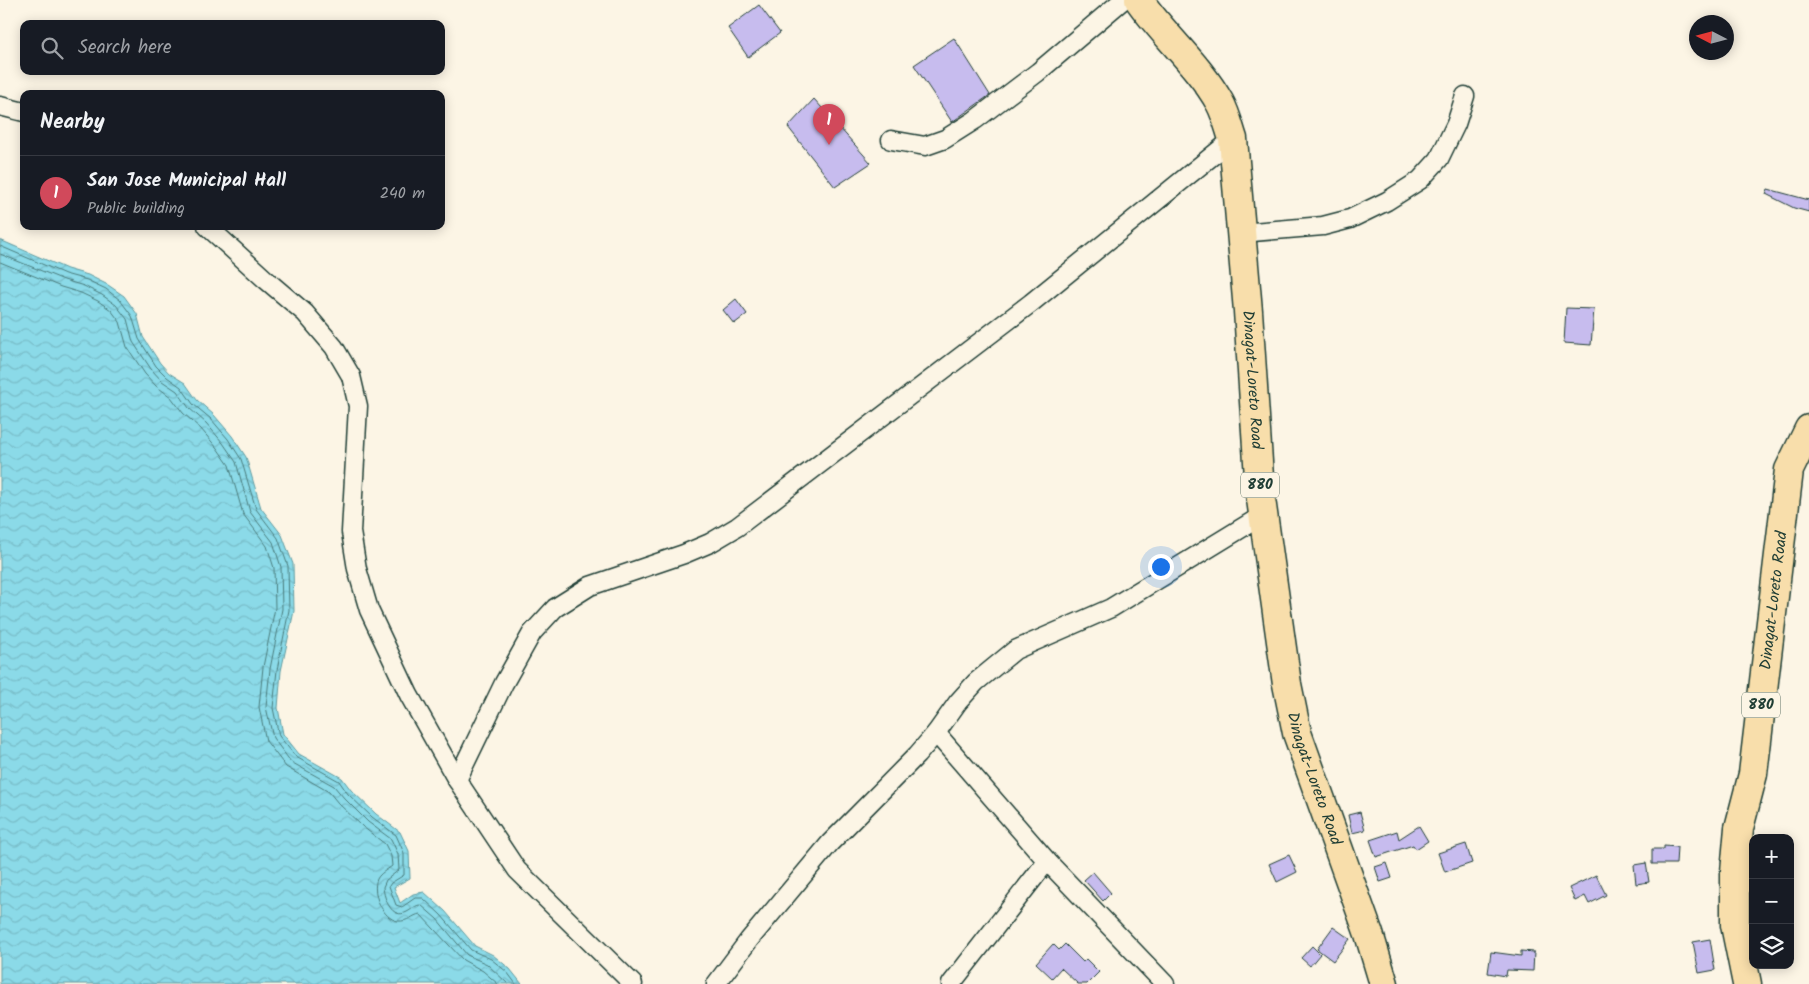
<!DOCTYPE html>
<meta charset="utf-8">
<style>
:root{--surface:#171b24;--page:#242831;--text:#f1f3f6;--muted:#9ea1a6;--line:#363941;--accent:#d1495b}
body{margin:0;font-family:Kalam,sans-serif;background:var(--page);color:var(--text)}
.controls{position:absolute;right:15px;bottom:15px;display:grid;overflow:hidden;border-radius:10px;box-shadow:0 2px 12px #0003}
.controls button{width:45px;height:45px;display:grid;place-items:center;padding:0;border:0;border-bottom:1px solid var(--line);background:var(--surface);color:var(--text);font:25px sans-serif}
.compass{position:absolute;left:1689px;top:15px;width:45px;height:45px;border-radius:50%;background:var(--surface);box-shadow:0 2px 12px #0003;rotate:276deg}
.you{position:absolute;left:1160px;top:566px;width:18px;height:18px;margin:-12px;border:4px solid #fff;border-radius:50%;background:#1a73e8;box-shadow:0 0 0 8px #1a73e833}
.badge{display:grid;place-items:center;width:32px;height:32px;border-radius:50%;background:var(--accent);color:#fff;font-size:16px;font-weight:700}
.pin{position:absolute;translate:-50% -41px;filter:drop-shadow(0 1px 2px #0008)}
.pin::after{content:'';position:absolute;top:26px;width:18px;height:15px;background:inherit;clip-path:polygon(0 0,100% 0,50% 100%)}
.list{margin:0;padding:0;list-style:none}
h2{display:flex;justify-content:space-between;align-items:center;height:65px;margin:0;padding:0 20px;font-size:21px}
h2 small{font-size:16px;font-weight:400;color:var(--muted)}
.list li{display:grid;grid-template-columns:32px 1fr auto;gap:15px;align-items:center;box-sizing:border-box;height:75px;padding:0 20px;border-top:1px solid var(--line)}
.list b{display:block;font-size:19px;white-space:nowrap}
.list p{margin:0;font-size:16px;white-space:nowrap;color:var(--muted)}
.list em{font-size:16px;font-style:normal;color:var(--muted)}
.icon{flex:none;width:28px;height:28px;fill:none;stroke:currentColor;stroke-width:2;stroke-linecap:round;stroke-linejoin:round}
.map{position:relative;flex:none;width:1809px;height:984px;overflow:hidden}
.search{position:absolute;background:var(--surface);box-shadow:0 2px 12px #0003;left:20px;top:20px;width:425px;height:55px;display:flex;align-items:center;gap:12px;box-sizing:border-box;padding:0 18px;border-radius:10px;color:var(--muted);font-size:19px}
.panel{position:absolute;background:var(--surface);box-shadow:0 2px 12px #0003;left:20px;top:90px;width:425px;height:140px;border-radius:10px}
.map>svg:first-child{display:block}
.water{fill:url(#water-waves);stroke:#609ba0}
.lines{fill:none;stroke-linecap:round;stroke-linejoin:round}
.shore{stroke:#4a7c7c;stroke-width:1}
.building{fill:#c7bcee;stroke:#1f3d34}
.minor-casing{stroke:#1f3d34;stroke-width:21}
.primary-casing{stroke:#1f3d34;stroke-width:31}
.minor{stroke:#fcf5e5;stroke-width:18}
.primary{stroke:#f8deab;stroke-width:28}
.labels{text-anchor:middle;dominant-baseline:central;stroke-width:4;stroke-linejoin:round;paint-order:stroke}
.shield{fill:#fcf5e5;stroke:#617469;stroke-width:1}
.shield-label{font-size:15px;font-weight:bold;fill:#1f3d34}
.street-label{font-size:16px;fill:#1f3d34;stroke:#fcf5e5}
</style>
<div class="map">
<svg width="1809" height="984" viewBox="0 0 1809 984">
<defs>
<pattern id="water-waves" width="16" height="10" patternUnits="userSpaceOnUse" patternTransform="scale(1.25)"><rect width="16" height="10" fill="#8bdae8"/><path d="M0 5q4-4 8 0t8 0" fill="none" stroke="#78bcc8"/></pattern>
</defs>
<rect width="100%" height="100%" fill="#fcf5e5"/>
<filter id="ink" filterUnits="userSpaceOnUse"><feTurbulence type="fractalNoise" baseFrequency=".02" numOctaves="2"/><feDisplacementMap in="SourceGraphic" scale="10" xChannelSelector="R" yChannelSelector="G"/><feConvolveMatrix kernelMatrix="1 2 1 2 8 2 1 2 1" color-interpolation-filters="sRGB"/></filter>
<g filter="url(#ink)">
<!-- water -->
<polygon class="water" points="0,240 67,269 88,275 108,285 124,296 137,314 143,337 160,363 169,373 185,383 197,400 214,415 232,436 246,457 261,508 282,535 293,564 294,611 281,671 278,708 283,734 299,754 342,778 351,790 376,814 400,832 409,851 410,878 394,887 400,903 413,894 424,892 445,911 475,946 493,955 510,969 522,984 0,984"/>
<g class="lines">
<!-- shore -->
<g class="shore">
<polyline points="0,246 65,274 87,280 106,289 120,300 132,316 139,339 156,366 167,377 181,387 193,404 211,419 228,439 241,459 256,509 278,538 288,566 289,610 277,670 273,708 279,736 296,757 339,781 348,794 372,817 396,835 404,853 404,875 391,883 389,886 396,905 402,907 415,898 423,898 441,915 471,950 491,959 507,972 516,984"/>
<path d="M0 254 64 280 84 286 102 295 116 305 127 319 133 342 151 369 162 381 177 391 189 408 206 423 223 443 236 462 250 512 273 542 281 567 282 609 270 669 266 707 273 738 291 762 334 786 344 798 368 822 391 839 398 854 399 870 386 880 383 887C384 899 392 920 407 912 413 909 415 905 421 905L437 919 467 955 487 964 508 984"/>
<path d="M0 262 61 287 81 293 98 301 111 310 120 322 127 347 145 374 156 386 171 397 183 413 201 429 217 448 229 465 243 514 267 546 274 568 275 608 263 667 259 707 266 741 286 767 329 792 338 803 363 827 385 844 391 856 392 866C387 870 380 873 377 879 371 893 383 919 398 921 408 922 413 915 420 914L463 960 483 971 498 984"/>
</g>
</g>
<!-- building -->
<g class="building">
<polygon points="759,5 780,33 748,57 728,28"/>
<polygon points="954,38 990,95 952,122 914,65"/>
<polygon points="814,99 871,163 835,187 788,127"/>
<polygon points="1768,189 1809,200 1809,212 1794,208 1766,194"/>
<polygon points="736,299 747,314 734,324 723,310"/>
<polygon points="1566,308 1594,309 1591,345 1564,343"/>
<polygon points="1360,812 1365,830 1352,833 1348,815"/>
<polygon points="1419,826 1428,841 1416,849 1413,845 1376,857 1370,840 1397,831 1399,839"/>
<polygon points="1466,844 1472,863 1445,872 1438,853"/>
<polygon points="1664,846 1677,847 1676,864 1652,864 1652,849 1664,849"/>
<polygon points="1289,855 1297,872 1277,882 1269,864"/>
<polygon points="1387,863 1392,878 1380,882 1375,867"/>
<polygon points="1646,863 1649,882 1636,884 1634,865"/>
<polygon points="1093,872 1111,893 1103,901 1084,880"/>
<polygon points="1596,875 1606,895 1589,904 1585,896 1575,901 1569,888"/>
<polygon points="1333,927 1350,939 1333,961 1317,949"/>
<polygon points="1710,939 1715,970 1699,973 1693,942"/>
<polygon points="1053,944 1059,950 1065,944 1083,962 1086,959 1099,972 1087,984 1078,984 1061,968 1052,978 1036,963"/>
<polygon points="1312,946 1320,954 1310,966 1301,958"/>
<polygon points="1521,951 1534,952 1533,971 1507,970 1506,976 1488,973 1491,952 1521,956"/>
</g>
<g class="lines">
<!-- minor casing -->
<g class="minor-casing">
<g id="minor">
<polyline points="0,106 24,112"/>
<polyline points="891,140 925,146 945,139 975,120 1038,72 1123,0"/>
<polyline points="207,226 265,279 305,313 334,347 351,376 358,406 351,532 357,569 369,610 409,695 457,780 517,870 633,984"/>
<polyline points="1241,233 1323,226 1350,219 1387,201 1420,180 1439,159 1456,124 1465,96"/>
<polyline points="936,733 958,702 976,682 1015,650 1111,608 1263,515"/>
<polyline points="457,780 504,683 532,633 555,608 590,586 684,554 710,543 737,527 1031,303 1233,139"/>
<polyline points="1047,861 1165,984"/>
<polyline points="716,984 749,940 830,843 917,755 936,733 1047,861 951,984"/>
</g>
</g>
<!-- primary casing -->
<g class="primary-casing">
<g id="primary">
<path id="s1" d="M1139 0C1164 36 1198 64 1220 103 1226 114 1229 127 1233 139L1248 311 1260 492 1287 684 1297 733 1369 934 1384 984"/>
<path id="s2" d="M1747 984 1735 925V872L1739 828 1753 774 1789 470 1809 429"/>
</g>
</g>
<!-- minor -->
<use href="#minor" class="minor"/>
<!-- primary -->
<use href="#primary" class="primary"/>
</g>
</g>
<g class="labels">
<!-- shield labels -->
<g class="shield">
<rect x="1241" y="472.5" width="38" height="25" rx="4"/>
<rect x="1742" y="692.5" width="38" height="25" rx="4"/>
</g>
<g class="shield-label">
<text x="1260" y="485">880</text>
<text x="1761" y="705">880</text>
</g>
<!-- street labels -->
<g class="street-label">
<text stroke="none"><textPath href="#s1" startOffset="411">Dinagat-Loreto Road</textPath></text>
<text stroke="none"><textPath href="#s2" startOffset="388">Dinagat-Loreto Road</textPath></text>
<text stroke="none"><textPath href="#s1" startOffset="816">Dinagat-Loreto Road</textPath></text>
</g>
</g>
</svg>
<div class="controls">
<button>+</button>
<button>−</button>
<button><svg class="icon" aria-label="layers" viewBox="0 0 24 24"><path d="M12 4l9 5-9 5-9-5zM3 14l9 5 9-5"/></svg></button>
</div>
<svg class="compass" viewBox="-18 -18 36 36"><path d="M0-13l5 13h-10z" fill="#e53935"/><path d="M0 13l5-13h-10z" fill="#9ea1a6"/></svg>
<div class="you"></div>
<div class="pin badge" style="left:829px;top:145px">1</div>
<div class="search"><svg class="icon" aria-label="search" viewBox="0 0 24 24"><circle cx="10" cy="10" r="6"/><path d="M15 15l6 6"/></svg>Search here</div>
<section class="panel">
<h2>Nearby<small></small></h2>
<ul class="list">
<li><span class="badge">1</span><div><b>San Jose Municipal Hall</b><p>Public building</p></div><em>240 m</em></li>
</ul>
</section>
</div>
